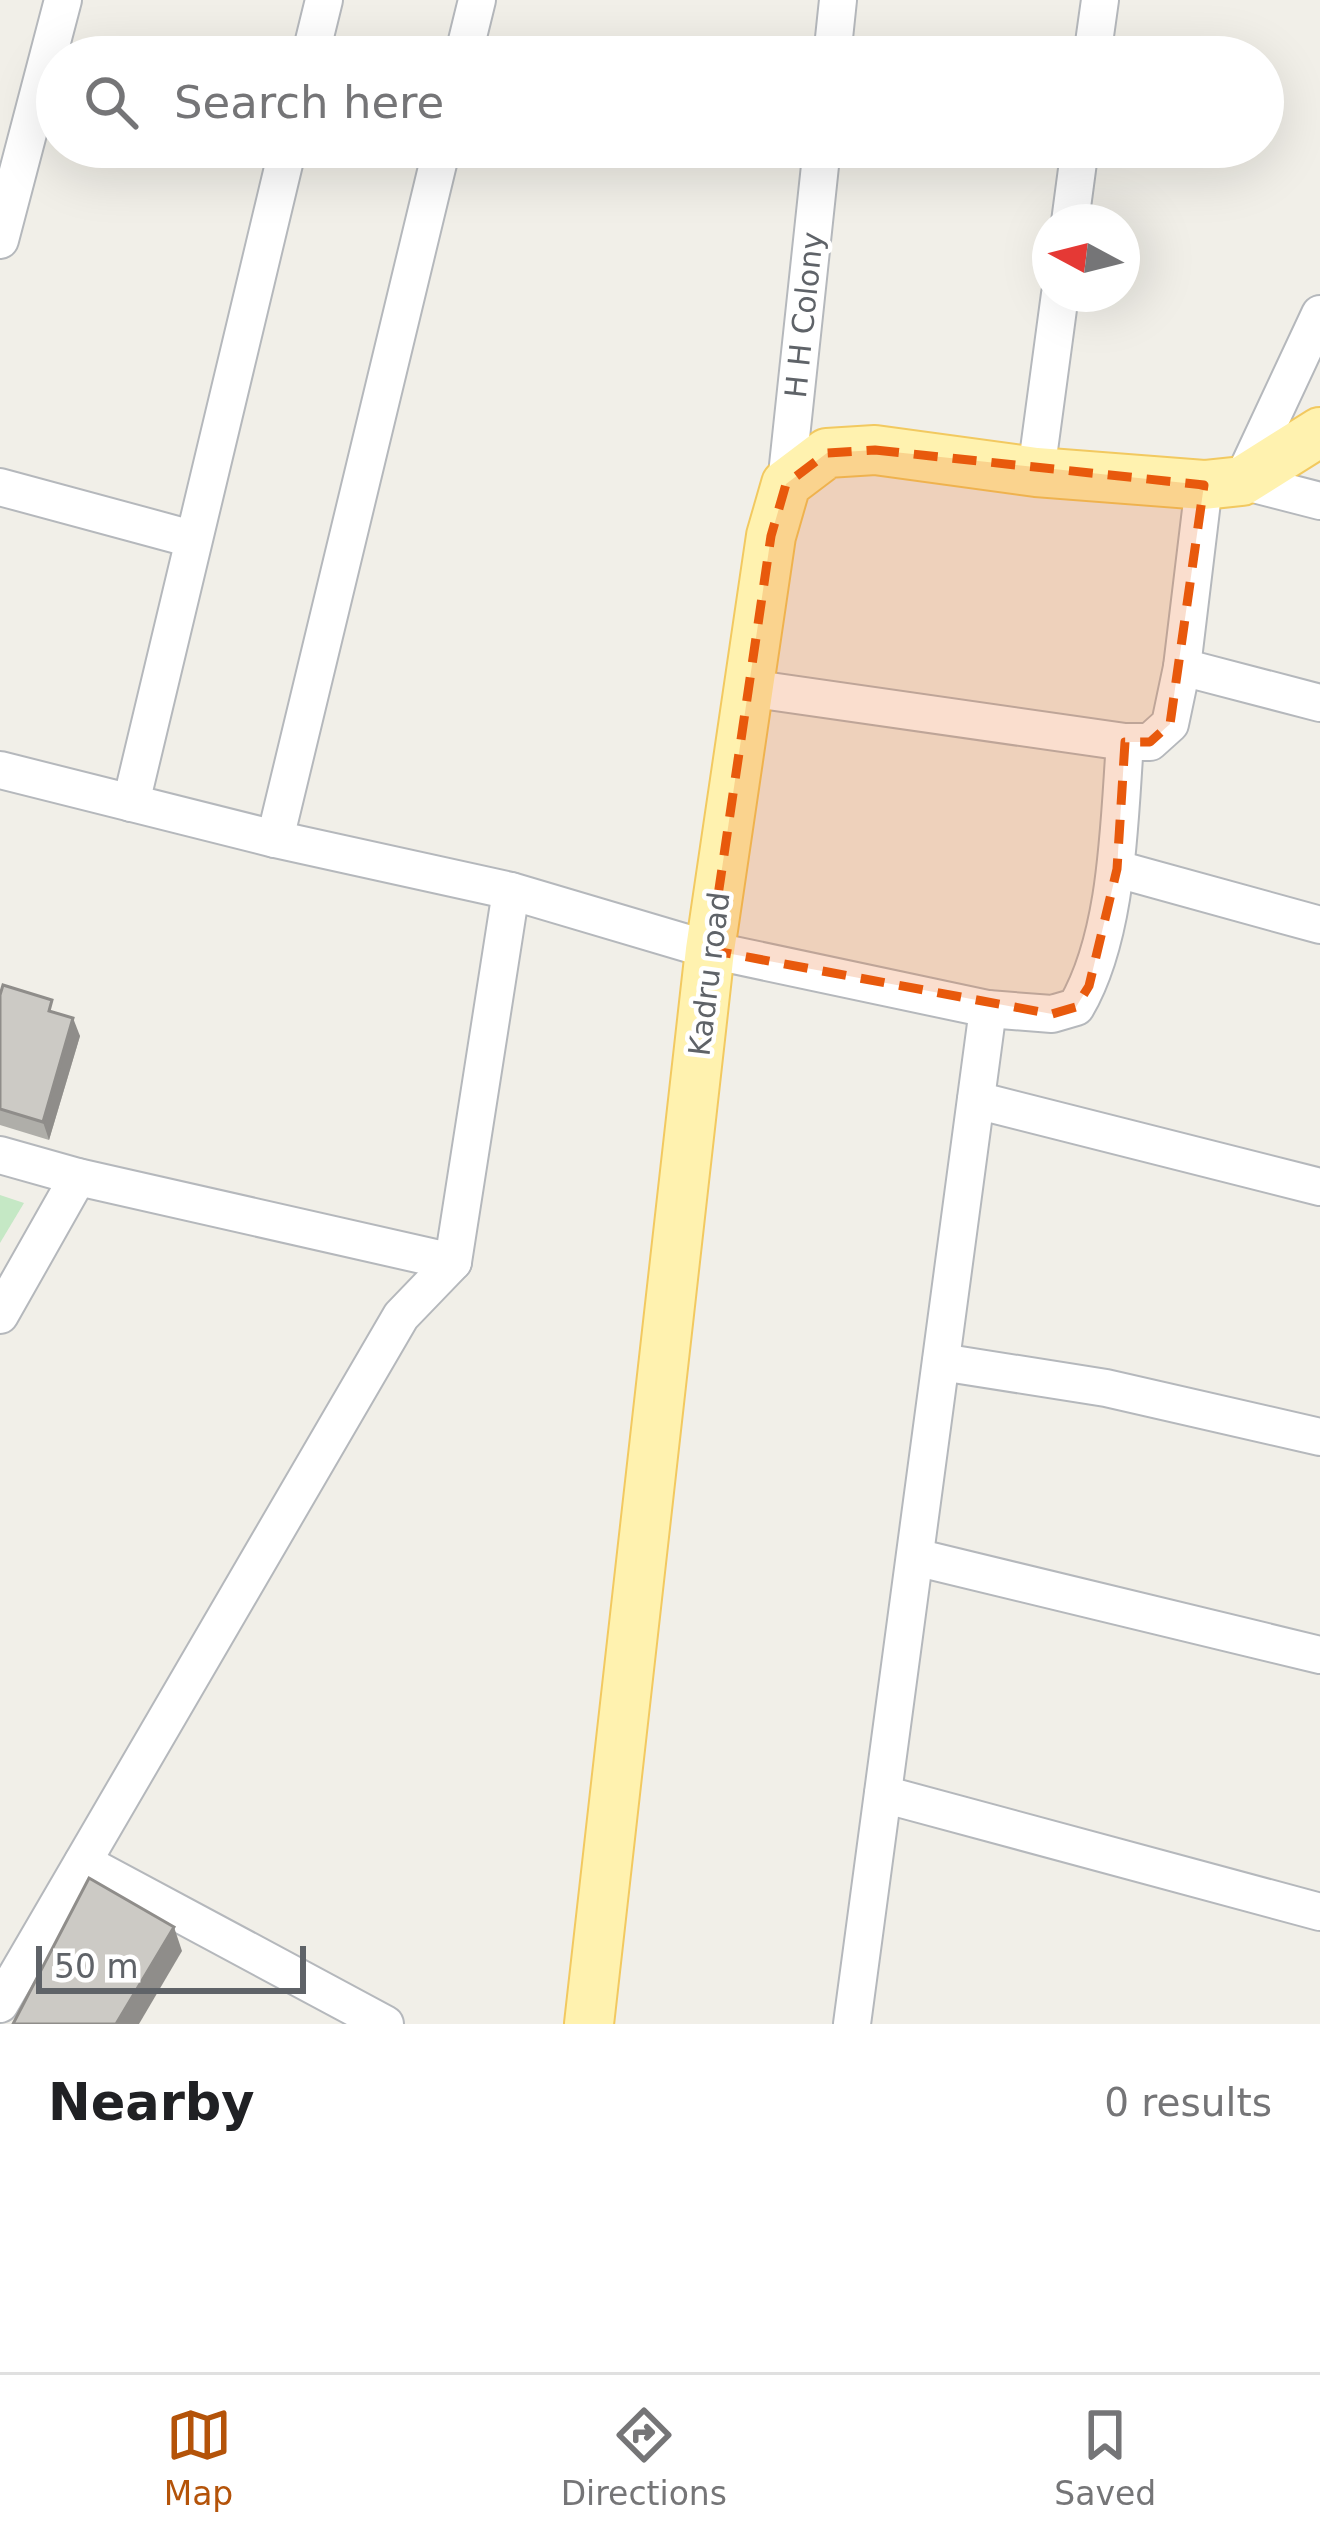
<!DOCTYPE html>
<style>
:root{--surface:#fff;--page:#f6f6f6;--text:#202124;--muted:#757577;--line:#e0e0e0;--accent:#b45309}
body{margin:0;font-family:"DejaVu Sans",sans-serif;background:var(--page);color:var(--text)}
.compass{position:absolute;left:1032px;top:204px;width:108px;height:108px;border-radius:50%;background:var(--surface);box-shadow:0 12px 48px #0002;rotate:277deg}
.scale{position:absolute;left:36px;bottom:30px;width:270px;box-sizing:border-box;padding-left:12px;border:6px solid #5f6368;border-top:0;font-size:33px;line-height:42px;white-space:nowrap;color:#5f6368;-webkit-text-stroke:9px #fff;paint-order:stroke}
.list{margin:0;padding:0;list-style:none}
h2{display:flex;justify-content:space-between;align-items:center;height:156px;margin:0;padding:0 48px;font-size:51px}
h2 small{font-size:39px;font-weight:400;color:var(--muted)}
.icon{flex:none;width:66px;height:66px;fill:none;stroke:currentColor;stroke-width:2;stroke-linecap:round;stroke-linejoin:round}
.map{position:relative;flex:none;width:1320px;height:2024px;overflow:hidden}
.search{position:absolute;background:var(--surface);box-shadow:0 12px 48px #0002;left:36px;right:36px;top:36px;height:132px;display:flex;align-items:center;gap:30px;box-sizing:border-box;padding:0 42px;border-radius:66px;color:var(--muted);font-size:45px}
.sheet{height:348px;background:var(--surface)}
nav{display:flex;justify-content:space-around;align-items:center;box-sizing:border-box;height:168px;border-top:3px solid var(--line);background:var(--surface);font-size:33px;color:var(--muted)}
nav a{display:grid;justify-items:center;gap:6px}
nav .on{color:var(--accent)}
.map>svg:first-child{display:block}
.green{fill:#c5e8c5}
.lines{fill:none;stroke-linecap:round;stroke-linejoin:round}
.minor-casing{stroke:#b5b8bc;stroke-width:40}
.major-casing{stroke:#f2c960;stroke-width:52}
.minor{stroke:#fff;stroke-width:36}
.major{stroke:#fff2af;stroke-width:48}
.wall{fill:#afaea9}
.shaded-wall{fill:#8f8d8a}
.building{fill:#cccac5;stroke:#8f8d8a;stroke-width:3}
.marked{fill:#e8590c;fill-opacity:0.2;stroke:#e8590c;stroke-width:9;stroke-dasharray:24 15;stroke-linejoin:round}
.labels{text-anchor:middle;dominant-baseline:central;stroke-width:9;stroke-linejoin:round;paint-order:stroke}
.street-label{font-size:30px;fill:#5f6368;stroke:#fff}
</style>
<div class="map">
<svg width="1320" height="2024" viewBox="0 0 1320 2024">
<rect width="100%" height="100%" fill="#f1efe8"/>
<!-- green -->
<polygon class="green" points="0,1195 24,1203 0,1243"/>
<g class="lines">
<!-- minor casing -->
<g class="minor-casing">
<g id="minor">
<polyline points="310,57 324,0"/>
<polyline points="463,57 477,0"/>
<polyline points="832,57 838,0"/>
<polyline points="1092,57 1100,0"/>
<polyline points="1070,222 1080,147"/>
<polyline points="0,240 63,0"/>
<polyline points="1320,314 1242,481 1320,501"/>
<polyline points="1036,472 1060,294"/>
<polyline points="786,484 822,147"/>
<polyline points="0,487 192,539"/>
<polyline points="1182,667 1320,703"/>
<polyline points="748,688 1125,742 1150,742 1170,724 1182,667 1204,485"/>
<path d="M0 770 275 839 511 891 710 950 988 1009 1052 1014 1076 1007C1118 935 1119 824 1125 742"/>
<polyline points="131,803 288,147"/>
<polyline points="275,839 442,147"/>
<polyline points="1117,869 1320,925"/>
<polyline points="976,1100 1320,1187"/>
<polyline points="0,1155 78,1177 453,1262"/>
<polyline points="0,1315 78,1177"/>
<polyline points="941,1362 1106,1388 1320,1437"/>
<polyline points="915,1557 1320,1655"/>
<polyline points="883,1794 1320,1912"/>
<polyline points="83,1862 385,2024"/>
<polyline points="0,2004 401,1316 453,1262 511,891"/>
<polyline points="852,2024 988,1009"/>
</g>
</g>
<!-- major casing -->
<g class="major-casing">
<polyline id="major" points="589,2024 710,950 771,536 786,484 827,453 875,450 1036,472 1204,485 1242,481 1320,432"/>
</g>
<!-- minor -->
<use href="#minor" class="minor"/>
<!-- major -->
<use href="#major" class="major"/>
</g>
<!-- wall -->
<polygon class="wall" points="0,995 57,1013 80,1036 49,1140 0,1125"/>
<!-- shaded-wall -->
<g class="shaded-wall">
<polygon points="73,1018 80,1036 49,1140 43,1122"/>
<polygon points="174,1927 182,1951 139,2024 116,2024"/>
</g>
<!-- building -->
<g class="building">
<polygon points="3,985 52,1000 49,1011 73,1018 43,1122 0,1109 0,995"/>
<polygon points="89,1878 174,1927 116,2024 13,2024"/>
</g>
<!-- marked area -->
<path class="marked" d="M875 450 1204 485 1170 724 1150 742H1125L1117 869 1089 986 1076 1007 1052 1014 710 950 771 536 786 484 827 453Z"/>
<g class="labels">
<!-- street labels -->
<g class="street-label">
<text transform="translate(804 315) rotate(-84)">H H Colony</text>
<text transform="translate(709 974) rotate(-83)">Kadru road</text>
</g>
</g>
</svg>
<svg class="compass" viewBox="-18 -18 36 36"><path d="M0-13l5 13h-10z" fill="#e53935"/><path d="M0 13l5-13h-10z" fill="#757577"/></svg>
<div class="scale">50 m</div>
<div class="search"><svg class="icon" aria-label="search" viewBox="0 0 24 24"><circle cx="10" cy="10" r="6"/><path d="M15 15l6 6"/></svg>Search here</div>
</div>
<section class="sheet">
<h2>Nearby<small>0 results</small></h2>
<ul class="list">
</ul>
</section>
<nav>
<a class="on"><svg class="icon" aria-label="map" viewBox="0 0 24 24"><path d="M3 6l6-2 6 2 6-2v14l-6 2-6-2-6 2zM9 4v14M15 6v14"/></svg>Map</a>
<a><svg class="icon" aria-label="directions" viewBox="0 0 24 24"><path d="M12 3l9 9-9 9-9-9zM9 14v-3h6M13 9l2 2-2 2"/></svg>Directions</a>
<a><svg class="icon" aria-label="saved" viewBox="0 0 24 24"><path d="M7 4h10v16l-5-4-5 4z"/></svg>Saved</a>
</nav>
